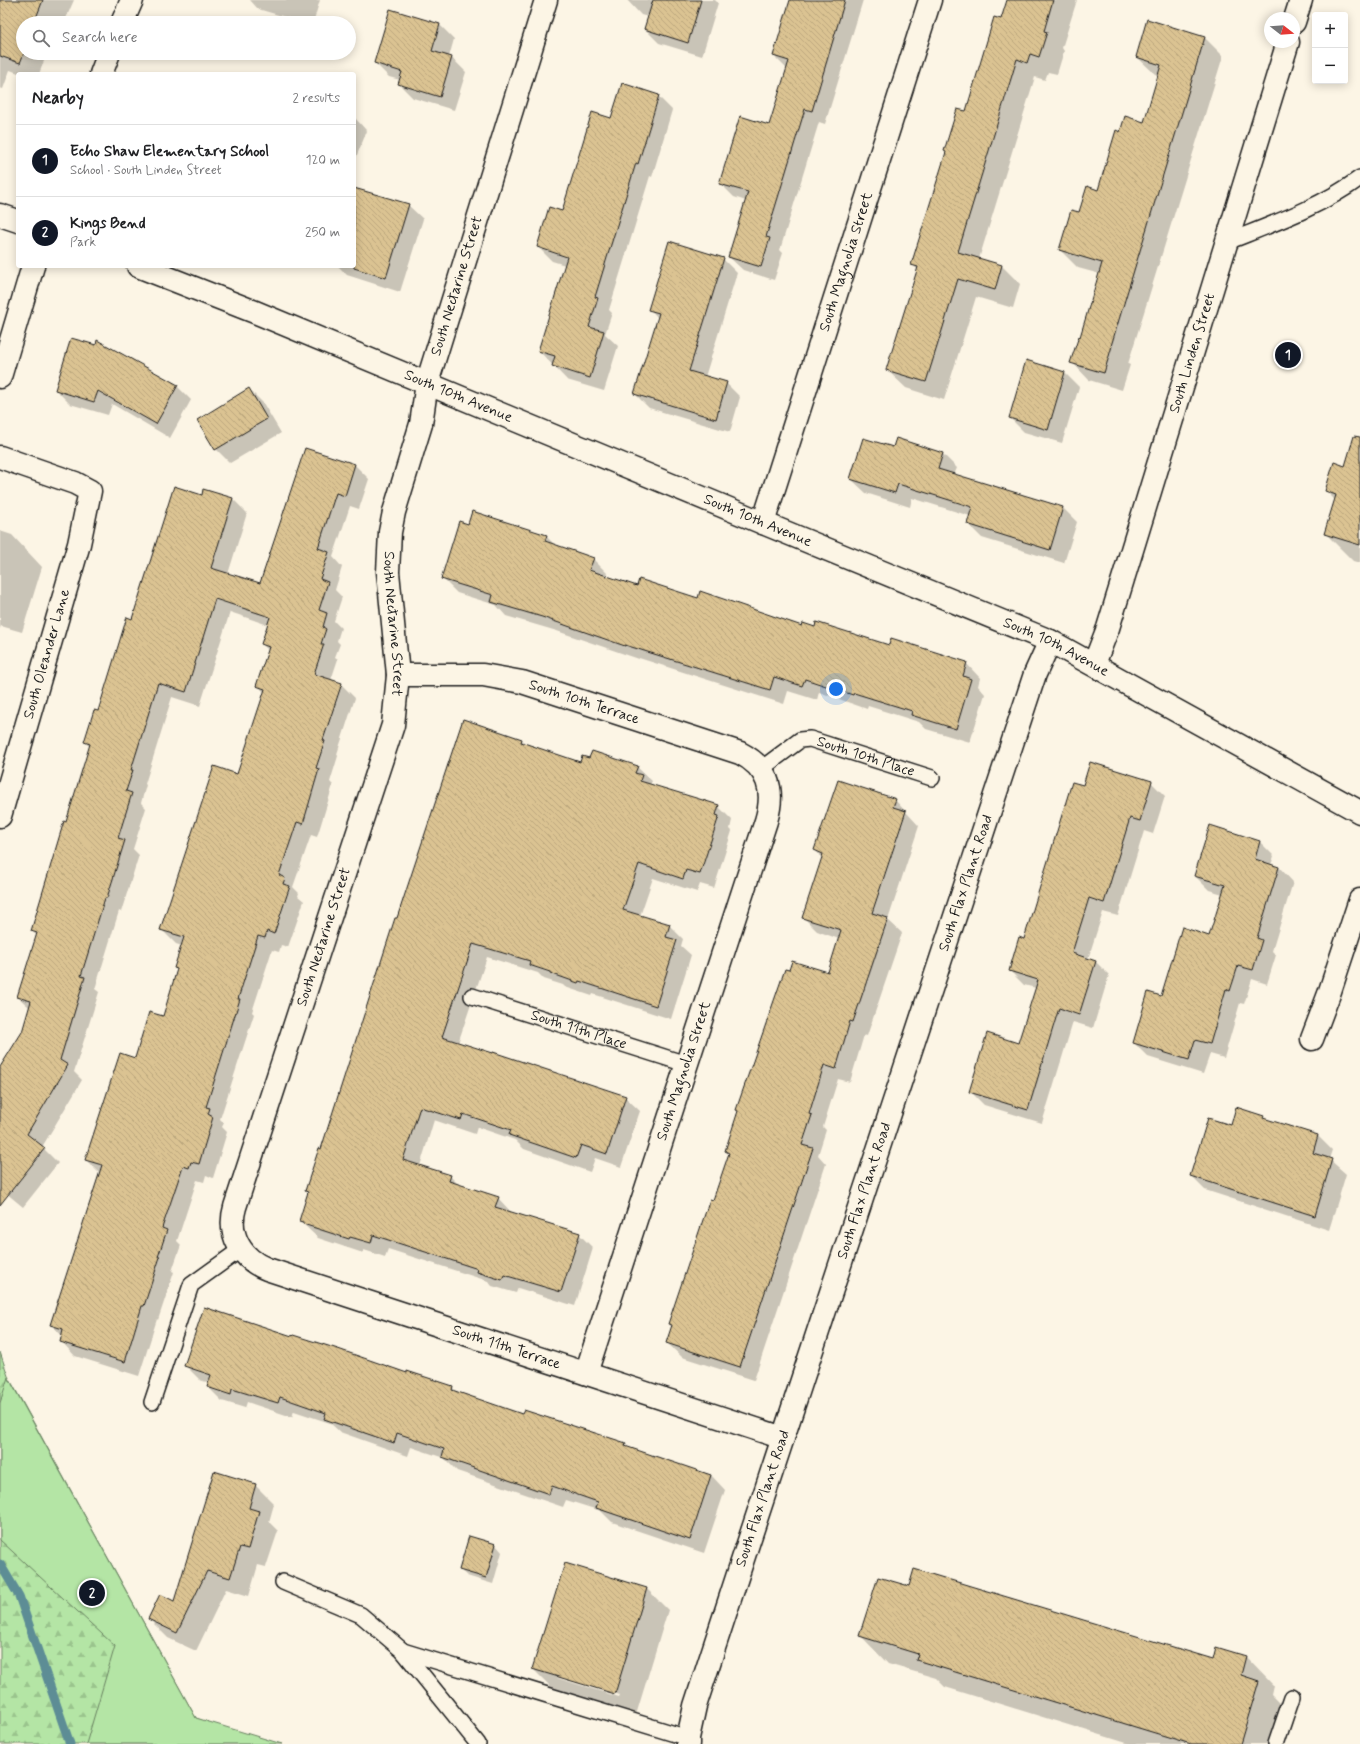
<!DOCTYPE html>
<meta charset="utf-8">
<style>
:root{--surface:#fff;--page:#f2f2f2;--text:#202124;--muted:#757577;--line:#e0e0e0;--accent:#111827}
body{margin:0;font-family:Mynerve,sans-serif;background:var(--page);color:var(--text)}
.controls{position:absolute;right:12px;top:12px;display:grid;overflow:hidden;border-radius:4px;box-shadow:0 2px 10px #0003}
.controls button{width:36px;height:36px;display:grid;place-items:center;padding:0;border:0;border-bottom:1px solid var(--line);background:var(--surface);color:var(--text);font:20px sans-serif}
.compass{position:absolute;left:1264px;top:12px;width:36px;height:36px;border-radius:50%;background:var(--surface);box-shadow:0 2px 10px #0003;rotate:107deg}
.you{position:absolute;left:836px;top:689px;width:14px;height:14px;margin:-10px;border:3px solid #fff;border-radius:50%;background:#1a73e8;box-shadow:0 0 0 6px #1a73e833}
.badge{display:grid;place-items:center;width:26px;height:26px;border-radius:50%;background:var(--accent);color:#fff;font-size:13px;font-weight:700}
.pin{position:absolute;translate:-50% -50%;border:2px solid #fff;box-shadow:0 1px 4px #0006}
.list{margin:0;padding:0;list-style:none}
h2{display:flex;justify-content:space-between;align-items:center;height:52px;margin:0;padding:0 16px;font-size:17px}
h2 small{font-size:13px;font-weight:400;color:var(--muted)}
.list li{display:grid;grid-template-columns:26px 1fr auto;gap:12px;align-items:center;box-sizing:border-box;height:72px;padding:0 16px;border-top:1px solid var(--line)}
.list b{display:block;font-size:15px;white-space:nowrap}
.list p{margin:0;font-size:13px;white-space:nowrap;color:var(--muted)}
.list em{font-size:13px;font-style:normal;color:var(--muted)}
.icon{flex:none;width:22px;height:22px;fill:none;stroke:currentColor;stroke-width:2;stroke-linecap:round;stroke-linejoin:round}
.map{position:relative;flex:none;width:1360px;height:1744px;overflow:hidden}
.search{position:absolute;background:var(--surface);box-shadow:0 2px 10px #0003;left:16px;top:16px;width:340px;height:44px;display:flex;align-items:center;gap:10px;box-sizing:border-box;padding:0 14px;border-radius:22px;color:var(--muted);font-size:15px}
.panel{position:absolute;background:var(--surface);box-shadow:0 2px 10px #0003;left:16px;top:72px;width:340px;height:196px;border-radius:4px}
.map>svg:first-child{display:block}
.forest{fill:url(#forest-firs);stroke:#688060}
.park{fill:#b4e5a5;stroke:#688060}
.shadow{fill:#0003;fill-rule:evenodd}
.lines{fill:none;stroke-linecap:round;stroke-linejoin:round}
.stream{stroke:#5d8d95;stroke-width:9}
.building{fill:url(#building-back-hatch);stroke:#1c1c1c}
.service-casing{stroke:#1c1c1c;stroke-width:18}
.minor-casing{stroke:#1c1c1c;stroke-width:25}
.secondary-casing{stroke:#1c1c1c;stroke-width:25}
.service{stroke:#fcf5e5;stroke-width:15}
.minor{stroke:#fcf5e5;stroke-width:22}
.secondary{stroke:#fcf5e5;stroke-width:22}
.labels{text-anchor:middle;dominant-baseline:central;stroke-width:3;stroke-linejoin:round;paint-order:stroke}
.street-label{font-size:15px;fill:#1c1c1c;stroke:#fcf5e5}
</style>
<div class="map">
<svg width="1360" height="1744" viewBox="0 0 1360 1744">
<defs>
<pattern id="forest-firs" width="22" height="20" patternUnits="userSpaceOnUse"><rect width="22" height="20" fill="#b4e5a5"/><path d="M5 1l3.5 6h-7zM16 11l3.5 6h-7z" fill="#9ac48d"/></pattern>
<pattern id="building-back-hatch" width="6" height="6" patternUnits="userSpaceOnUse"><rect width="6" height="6" fill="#dbc392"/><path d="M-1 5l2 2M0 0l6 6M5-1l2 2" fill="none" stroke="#bba77d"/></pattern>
</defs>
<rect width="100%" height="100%" fill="#fcf5e5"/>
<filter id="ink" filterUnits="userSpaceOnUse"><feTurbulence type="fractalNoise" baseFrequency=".025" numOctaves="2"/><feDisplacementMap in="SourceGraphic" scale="8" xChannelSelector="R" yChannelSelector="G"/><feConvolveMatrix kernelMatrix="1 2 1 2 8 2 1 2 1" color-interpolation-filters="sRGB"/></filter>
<g filter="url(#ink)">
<!-- forest -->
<polygon class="forest" points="0,1352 8,1376 196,1718 267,1744 0,1744"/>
<!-- park -->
<polygon class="park" points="8,1377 196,1718 282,1744 86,1744 115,1646 0,1540 0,1403"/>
<!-- shadow -->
<g class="shadow">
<polygon points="0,0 74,0 64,23 23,23 23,53 47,53 39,74 21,74 10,70 3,89 0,88"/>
<polygon points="250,0 320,0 313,23 306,23 258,9"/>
<polygon points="627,0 715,0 718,3 702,56 659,43 645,29 648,17 641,15"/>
<polygon points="799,0 863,0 825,124 819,122 780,250 783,253 774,280 743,270 729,257 746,201 734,197 720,183 770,126 787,69 774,56"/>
<polygon points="1008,0 1077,0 1062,48 1064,51 1057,74 1048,72 1045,80 1035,77 979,259 1002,266 1020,284 1013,308 976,297 944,400 906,388 887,370 918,270 913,265 947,153 945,151 966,113 1001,21"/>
<polygon points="391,10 440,25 454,39 449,57 452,58 466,72 454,110 413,98 399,84 400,80 389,77 375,63"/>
<polygon points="1205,38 1223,56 1128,364 1130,365 1122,390 1089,380 1072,362 1081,338 1100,274 1078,268 1060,250 1080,214 1099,191 1121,133 1144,123 1159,76 1155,74 1137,57"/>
<polygon points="658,96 672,110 652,177 650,176 609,310 612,313 605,334 618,346 604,391 567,380 539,351 565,265 552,261 538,247 562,212 612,119"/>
<polygon points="354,117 367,131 354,162"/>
<polygon points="354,190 408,205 423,219 400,292 347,275 338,266 354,266"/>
<polygon points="723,259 737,273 705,377 726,383 740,397 730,432 649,408 635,394 658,318 650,309"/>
<polygon points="1027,362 1065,373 1079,387 1062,443 1024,432 1010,418"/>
<polygon points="177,386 191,400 170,438 112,404 108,415 70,404 56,390"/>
<polygon points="249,389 263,403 281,433 230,463 216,449"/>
<polygon points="894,448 942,453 957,468 954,475 1063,508 1077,522 1064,563 982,538 968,524 970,516 912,498 910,507 866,493 851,479"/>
<polygon points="306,449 355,465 369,479 359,509 350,506 333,557 342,567 335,590 342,597 334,621 341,628 337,641 340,644 335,657 338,659 331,680 341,684 355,698 337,754 338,756 330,782 333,785 317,837 311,835 293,887 299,893 298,896 304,901 288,947 281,945 279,952 272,950 252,1012 254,1014 220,1119 224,1123 222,1127 227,1132 213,1178 206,1175 204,1182 197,1180 177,1241 181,1245 172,1271 174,1272 158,1320 157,1319 139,1376 75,1356 61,1341 62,1336 52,1325 100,1174 86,1160 136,1059 164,1018 178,971 175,968 182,946 176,944 161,929 238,775 265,693 257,685 269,651 262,644 268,625 230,612 200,706 172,697 145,784 146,785 141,803 146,808 133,849 139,855 121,912 119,911 95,989 99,992 74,1072 82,1080 42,1147 58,1163 23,1207 0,1188 0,1069 22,1032 30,1008 18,997 37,936 32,931 90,747 85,742 99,712 133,620 202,496 233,499 247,513 228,574 260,584"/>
<polygon points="1360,471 1360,563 1353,561 1325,533 1335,500 1326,491"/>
<polygon points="468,525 546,536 556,546 593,559 607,573 606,576 638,587 698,599 803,627 966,663 980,678 978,686 985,694 970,742 926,729 919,722 868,706 867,709 819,692 817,700 788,691 784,704 639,658 639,659 557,631 506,616 496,605 457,593 443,579"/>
<polygon points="0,531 12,535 42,567 22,632 1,626 0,629"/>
<polygon points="522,740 527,746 581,764 637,767 652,781 650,785 718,806 732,820 730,829 732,831 714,888 700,884 697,892 653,878 640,916 669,925 683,939 681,946 691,955 671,1019 593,994 592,996 565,987 563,985 544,979 538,973 487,957 458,1043 625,1097 640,1111 621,1167 595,1158 590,1172 524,1149 515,1140 477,1127 475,1134 434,1120 420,1166 450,1176 459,1185 498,1198 512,1213 579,1234 593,1248 575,1306 518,1288 516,1293 492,1286 488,1281 388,1249 385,1257 364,1250 363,1253 318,1238 300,1221 309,1194 306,1191 322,1150 397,919"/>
<polygon points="1151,782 1165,796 1153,834 1144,831 1118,916 1103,912 1088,959 1095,961 1109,975 1093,1028 1073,1022 1042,1123 984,1105 970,1091 1019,1044 1036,988 1024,985 1010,971 1025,940 1084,787"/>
<polygon points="895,800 919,826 888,920 902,933 867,1036 864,1035 850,1082 838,1079 823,1127 826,1130 818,1155 826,1164 754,1380 682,1357 667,1343 673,1326 670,1323 729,1154 726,1151 828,974 839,939 817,931 803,917 822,858 815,850"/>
<polygon points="1260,842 1274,856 1271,865 1279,867 1293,882 1272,951 1276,955 1267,984 1252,979 1244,1004 1240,1003 1224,1058 1210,1054 1203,1074 1148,1057 1134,1043 1161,997 1210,937 1223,894 1209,890 1195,876"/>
<polygon points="1263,1117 1267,1121 1318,1136 1332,1150 1329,1159 1346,1174 1329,1230 1205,1190 1191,1176 1232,1127"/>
<polygon points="186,1366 407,1375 452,1387 459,1394 523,1415 625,1444 630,1449 711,1475 725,1490 704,1553 612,1522 601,1511 566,1500 563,1507 457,1471 444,1458 411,1447 408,1456 340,1432 330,1423 294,1411 292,1417 247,1402 245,1408 222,1401 208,1387 209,1383 200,1380"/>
<polygon points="255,1485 274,1504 269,1522 278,1531 266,1567 258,1565 249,1596 226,1589 196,1651 168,1638 149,1619 175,1602"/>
<polygon points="496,1545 502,1552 493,1584 467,1576 460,1570"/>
<path d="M565 1564 647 1589 668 1610 636 1715 554 1690 533 1669ZM557 1676 620 1695 619 1697 557 1678Z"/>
<polygon points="909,1588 1213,1661 1217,1648 1246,1657 1273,1685 1271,1694 1286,1709 1276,1744 1130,1744 945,1687 936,1678 888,1664 861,1636"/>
</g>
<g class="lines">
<!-- stream -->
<polyline class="stream" points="0,1564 19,1596 70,1744"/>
</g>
<!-- building -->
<g class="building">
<polygon points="0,0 43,0 34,23 23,23 24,53 20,63 0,56"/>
<polygon points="653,0 701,0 688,43 644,29"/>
<polygon points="790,0 845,0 812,111 805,109 766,237 770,238 761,267 728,257 748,192 719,184 740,116 769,125 789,61 773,56"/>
<polygon points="1007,0 1053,0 1044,31 1047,32 1039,57 1030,54 1027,63 1017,59 958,252 1002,265 995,290 958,279 926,382 886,370 918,267 911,265 946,152 944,151 957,109 966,111 994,17 1001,19"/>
<polygon points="390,9 440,24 432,51 452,57 440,97 398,84 402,72 374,63"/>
<polygon points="1147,19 1205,37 1111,346 1112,346 1104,373 1070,363 1079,336 1080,337 1102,263 1059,250 1071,210 1079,212 1087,186 1098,190 1116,130 1120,132 1125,116 1144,122 1161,65 1136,57"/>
<polygon points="622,83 659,95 638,164 636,163 595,297 598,298 589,327 604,331 590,378 552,366 555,356 538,351 567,257 537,247 549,207 562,211 592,112 611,118"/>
<polygon points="354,188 409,204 386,278 354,268"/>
<polygon points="669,241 724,258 689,371 727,382 716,419 634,394 659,313 648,310"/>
<polygon points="71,338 96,345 97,340 178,385 156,424 98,391 94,402 55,390"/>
<polygon points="1026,360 1065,372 1048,430 1009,418"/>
<polygon points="249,388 267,419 215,450 197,420"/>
<polygon points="1354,436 1360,437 1360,545 1324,534 1336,495 1325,491 1334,462 1345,466"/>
<polygon points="863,438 893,447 896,438 943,453 938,469 1063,507 1050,550 967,524 972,507 898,484 895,493 850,479"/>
<polygon points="305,448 355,464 345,496 336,493 318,548 329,552 320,579 328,582 319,610 327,613 323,627 326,629 321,644 324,644 314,674 342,683 323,740 325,741 316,768 319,769 303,824 297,822 279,875 285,878 283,884 290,886 274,934 267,931 265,938 258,936 238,999 240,999 206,1107 210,1108 208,1114 213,1117 199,1164 191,1162 189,1168 183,1166 162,1228 167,1230 158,1257 160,1257 144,1306 142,1306 125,1362 60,1342 63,1329 50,1325 102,1165 85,1160 120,1053 135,1058 149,1012 163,1016 177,969 174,968 184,937 160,930 214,766 237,774 265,689 256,686 269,647 261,644 270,617 215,599 186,692 158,683 131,770 133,770 126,791 132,793 118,838 125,840 107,898 105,898 81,976 85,977 60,1060 68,1065 27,1134 45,1148 0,1205 0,1067 22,1032 31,1001 17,997 37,933 31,931 64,821 66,822 90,744 84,742 94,710 98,711 127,617 132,619 174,486 202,495 203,489 233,498 211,568 260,583"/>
<polygon points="472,511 547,535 545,541 594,558 589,570 637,586 639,579 698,598 700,591 802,626 803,623 815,627 816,622 889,645 891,638 967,662 963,676 971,679 956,729 911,715 912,711 854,693 853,695 805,679 802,686 774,677 770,690 625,645 625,646 542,617 491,602 493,595 441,579 459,521 468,524"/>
<polygon points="463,719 522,739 521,742 580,762 582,756 589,758 592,751 638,766 635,773 642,775 640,781 719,805 716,815 719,816 700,874 686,870 683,879 639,864 623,910 670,924 666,937 677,940 656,1006 579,981 578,983 550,973 550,972 529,965 530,961 473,944 442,1037 493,1053 493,1052 626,1096 607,1154 581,1145 576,1158 509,1135 511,1130 463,1114 461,1120 420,1107 403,1160 451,1175 449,1181 499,1197 495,1207 580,1233 561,1292 504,1275 502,1280 477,1272 478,1269 373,1235 371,1243 350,1237 349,1239 303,1224 303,1222 299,1221 308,1192 305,1191 319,1148 321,1149 395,918 397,918"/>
<polygon points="1090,762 1152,781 1140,821 1130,818 1104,903 1089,898 1072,953 1096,961 1079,1015 1059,1008 1028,1110 969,1092 987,1033 1018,1043 1038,980 1009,971 1019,937 1024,939 1072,782 1083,785"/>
<polygon points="838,780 896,799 893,807 906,811 872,913 888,918 853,1022 850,1021 836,1069 824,1065 809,1114 812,1115 802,1145 813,1148 740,1367 666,1343 672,1325 668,1324 710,1199 713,1200 729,1153 725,1151 738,1111 736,1110 785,969 789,970 792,961 828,972 841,930 802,918 823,854 814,850"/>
<polygon points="1210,825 1260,841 1255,859 1279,867 1257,938 1262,940 1253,970 1238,966 1230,991 1226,989 1210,1044 1195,1040 1189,1060 1133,1043 1148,992 1161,996 1182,927 1209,936 1225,885 1194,876"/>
<polygon points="1236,1107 1264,1116 1263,1118 1318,1135 1313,1153 1332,1159 1315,1216 1190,1176 1208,1118 1231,1125"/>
<polygon points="204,1307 292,1336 293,1335 338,1349 407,1373 407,1371 453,1386 452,1390 522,1414 524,1410 626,1443 625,1446 711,1475 690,1540 596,1508 598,1502 552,1486 549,1494 442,1457 444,1449 397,1433 394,1443 324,1419 326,1413 280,1397 278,1403 232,1389 231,1395 207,1387 211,1375 184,1366"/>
<polygon points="214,1471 256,1484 249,1508 259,1511 248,1549 240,1547 230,1578 207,1571 177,1633 148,1619 160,1594 174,1601"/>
<polygon points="469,1536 496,1544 486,1578 459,1570"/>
<polygon points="565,1563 647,1588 615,1694 532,1669"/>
<polygon points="914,1569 1213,1659 1216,1647 1246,1656 1241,1675 1259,1681 1240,1744 1191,1744 916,1660 918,1654 859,1636 878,1577 909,1586"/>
</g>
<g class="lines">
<!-- service casing -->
<g class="service-casing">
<g id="service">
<path d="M1227 242C1272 224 1321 207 1360 178"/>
<path id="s1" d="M761 769 796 743 800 740 810 739 932 778"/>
<path id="s2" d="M472 996 686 1064"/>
<polyline points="152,1402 191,1285 241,1249"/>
<polyline points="283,1582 361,1615 403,1651 478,1744"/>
<polyline points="403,1651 688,1738"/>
<polyline points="1276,1744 1292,1697"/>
</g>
</g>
<!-- minor casing -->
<g class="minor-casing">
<g id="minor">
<path id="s3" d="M546 0 427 383 421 424 394 512 390 532 388 572 398 675 393 725 235 1207C227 1234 241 1259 267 1269L783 1438"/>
<polyline points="1294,22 1301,0"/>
<polyline points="122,23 132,0"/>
<polyline points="101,74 109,53"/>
<polyline points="0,377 33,266"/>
<polyline points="0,457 75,483 90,491 79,544 0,816"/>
<path id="s4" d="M763 523 930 0"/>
<path id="s5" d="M1094 664 1108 628 1288 42"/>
<path id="s6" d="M398 675H483L522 682 740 753C769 768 775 791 766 821L586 1373"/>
<polyline points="1312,1039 1329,994 1360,900"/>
<path id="s7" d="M688 1744V1738L695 1706 741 1565 1035 674 1050 641"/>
</g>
</g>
<!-- secondary casing -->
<g class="secondary-casing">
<g id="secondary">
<polyline points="0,215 18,221"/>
<path id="s8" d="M138 266 255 312 763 523 1050 641 1360 812"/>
</g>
</g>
<!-- service -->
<use href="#service" class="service"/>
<!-- minor -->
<use href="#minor" class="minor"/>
<!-- secondary -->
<use href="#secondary" class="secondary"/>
</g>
</g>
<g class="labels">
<!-- street labels -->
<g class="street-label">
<text stroke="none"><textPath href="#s4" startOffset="274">South Magnolia Street</textPath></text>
<text transform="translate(457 286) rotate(-73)">South Nectarine Street</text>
<text stroke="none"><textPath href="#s5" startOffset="326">South Linden Street</textPath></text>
<text stroke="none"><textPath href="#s8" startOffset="346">South 10th Avenue</textPath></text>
<text stroke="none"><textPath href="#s8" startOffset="670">South 10th Avenue</textPath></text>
<text stroke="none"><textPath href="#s3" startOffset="647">South Nectarine Street</textPath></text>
<text stroke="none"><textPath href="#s8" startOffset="994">South 10th Avenue</textPath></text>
<text transform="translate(47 654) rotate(-74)">South Oleander Lane</text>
<text stroke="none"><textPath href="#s6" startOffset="190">South 10th Terrace</textPath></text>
<text stroke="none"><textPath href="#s1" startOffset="117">South 10th Place</textPath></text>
<text stroke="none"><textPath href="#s7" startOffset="905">South Flax Plant Road</textPath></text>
<text transform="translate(324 937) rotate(-72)">South Nectarine Street</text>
<text stroke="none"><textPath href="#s2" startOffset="112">South 11th Place</textPath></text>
<text transform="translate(684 1071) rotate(-72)">South Magnolia Street</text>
<text stroke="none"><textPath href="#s7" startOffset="581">South Flax Plant Road</textPath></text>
<text stroke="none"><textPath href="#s3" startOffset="1585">South 11th Terrace</textPath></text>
<text stroke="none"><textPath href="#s7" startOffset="257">South Flax Plant Road</textPath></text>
</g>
</g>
</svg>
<div class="controls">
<button>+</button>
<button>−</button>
</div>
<svg class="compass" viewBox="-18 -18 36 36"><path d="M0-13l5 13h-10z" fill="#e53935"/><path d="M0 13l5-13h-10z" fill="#757577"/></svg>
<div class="you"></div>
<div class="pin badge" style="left:1288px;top:355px">1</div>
<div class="pin badge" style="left:92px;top:1593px">2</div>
<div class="search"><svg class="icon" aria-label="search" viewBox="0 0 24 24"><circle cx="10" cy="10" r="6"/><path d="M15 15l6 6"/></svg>Search here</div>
<section class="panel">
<h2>Nearby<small>2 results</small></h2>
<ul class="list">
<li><span class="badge">1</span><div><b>Echo Shaw Elementary School</b><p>School · South Linden Street</p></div><em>120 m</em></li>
<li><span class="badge">2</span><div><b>Kings Bend</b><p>Park</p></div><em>250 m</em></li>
</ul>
</section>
</div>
